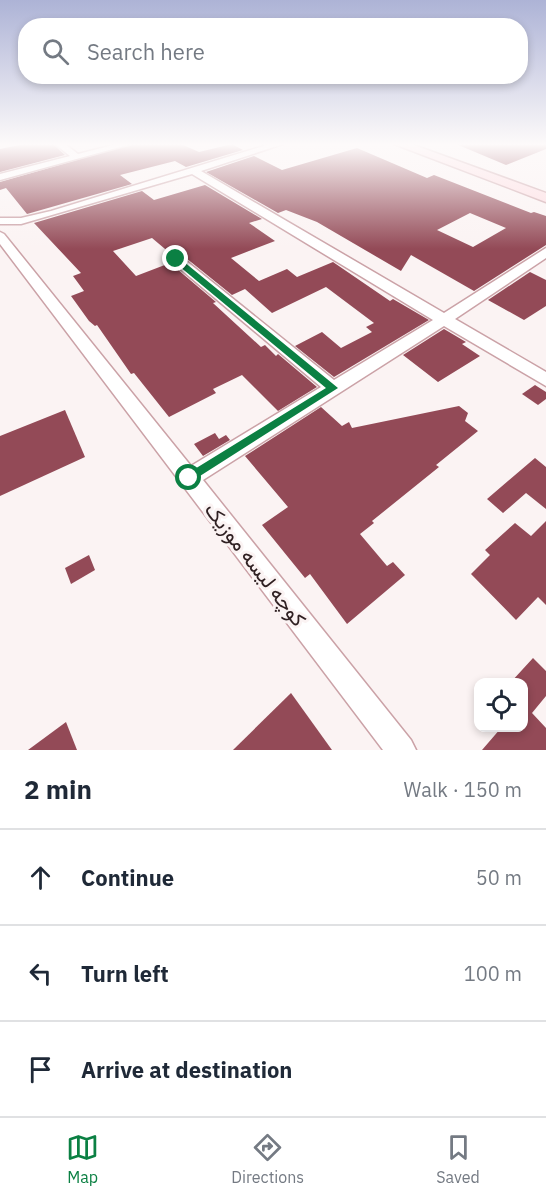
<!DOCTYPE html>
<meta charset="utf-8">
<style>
:root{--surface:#fff;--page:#f6f6f7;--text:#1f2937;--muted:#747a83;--line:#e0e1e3;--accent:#0b8043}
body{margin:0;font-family:"IBM Plex Sans",Vazirmatn,sans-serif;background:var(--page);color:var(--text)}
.controls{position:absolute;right:18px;bottom:18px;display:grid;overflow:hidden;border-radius:12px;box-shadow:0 3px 9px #0003}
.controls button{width:54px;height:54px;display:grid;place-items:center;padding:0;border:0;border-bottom:2px solid var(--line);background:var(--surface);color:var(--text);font:30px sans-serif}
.stop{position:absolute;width:18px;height:18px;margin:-14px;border:4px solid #0b8043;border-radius:50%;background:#fff}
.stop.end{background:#0b8043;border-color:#fff;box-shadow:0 2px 6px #0008}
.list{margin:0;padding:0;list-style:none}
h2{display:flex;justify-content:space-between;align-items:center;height:78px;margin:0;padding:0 24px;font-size:26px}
h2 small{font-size:20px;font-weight:400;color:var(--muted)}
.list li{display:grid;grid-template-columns:39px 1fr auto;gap:18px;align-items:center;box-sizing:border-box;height:96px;padding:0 24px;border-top:2px solid var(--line)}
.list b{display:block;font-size:22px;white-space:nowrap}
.list em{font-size:20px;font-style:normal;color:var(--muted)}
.icon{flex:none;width:33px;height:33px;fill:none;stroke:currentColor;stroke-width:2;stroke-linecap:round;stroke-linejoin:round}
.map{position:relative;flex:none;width:546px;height:750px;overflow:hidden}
.search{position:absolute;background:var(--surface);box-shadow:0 3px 9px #0003;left:18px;right:18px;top:18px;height:66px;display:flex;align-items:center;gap:15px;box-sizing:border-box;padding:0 21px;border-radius:24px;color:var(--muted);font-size:22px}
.sheet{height:366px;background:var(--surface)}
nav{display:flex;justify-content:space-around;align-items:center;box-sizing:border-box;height:84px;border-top:2px solid var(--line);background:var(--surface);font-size:16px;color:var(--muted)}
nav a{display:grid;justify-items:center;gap:3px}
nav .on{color:var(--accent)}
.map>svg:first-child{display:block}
.building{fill:#934a57;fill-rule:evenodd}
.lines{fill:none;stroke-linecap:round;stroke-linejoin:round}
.street-casing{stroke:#cba2a7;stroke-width:3}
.secondary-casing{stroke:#cba2a7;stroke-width:3}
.street{fill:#fff;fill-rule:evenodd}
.secondary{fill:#fedce1;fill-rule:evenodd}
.route{fill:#0b8043}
.labels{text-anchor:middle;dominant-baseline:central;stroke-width:6;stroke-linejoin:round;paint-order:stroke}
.near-street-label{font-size:21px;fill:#2f2022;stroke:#fbf3f3}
</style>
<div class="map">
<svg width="546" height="750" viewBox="0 0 546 750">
<rect width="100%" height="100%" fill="#fbf3f3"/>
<!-- building -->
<g class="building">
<polygon points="24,144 53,144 65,155 0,172 0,149"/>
<polygon points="133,144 181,144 199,152 232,144 243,150 186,167 175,161 120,175 132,184 27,214 6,188 0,190 0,182"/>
<polygon points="456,144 546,144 546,149 506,165"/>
<path d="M357 148 427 178 434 175 531 213 534 212 546 216V245L474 291 411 255 401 271 317 222 286 210 278 213 206 172 254 156 282 170ZM470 213 506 228 473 247 437 230Z"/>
<polygon points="205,185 262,219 249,223 275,241 231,258 259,281 287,269 297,277 333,262 390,301 393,299 429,320 334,377 295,346 322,332 341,348 372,332 366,327 374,323 326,287 272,313 245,289 232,295 181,254 171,254 152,238 113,251 136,276 170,263 216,302 213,303 261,347 265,345 276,356 278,354 317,387 278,411 242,375 213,389 216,393 169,417 134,373 131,374 97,325 95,326 89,321 71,296 84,291 73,276 81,273 34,223 142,191 154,200"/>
<polygon points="530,272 546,280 546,306 524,320 488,300"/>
<polygon points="444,329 466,342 462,344 480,356 438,382 403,355"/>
<polygon points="535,385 546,392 546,399 538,405 522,394"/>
<polygon points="459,406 468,413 465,421 478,431 436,465 439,467 372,521 374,523 360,534 387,566 393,562 405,575 347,624 310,574 305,578 262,525 288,507 245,456 321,407 342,426 349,422 352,428"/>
<polygon points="65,410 85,457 0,496 0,436"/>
<polygon points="215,433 219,439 226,435 230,440 203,456 194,444"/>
<polygon points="535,458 546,467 546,509 526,493 503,513 487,499"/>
<polygon points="546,521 546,605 538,597 516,620 471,574 490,555 485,550 515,523 531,536"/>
<polygon points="89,555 95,570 71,584 65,568"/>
<polygon points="533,658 546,671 546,696 532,713 546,728 546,750 482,750 501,728 524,728 524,682 511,682"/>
<polygon points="291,693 332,750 233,750"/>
<polygon points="66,722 77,750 28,750"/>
</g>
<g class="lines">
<!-- street casing -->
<g class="street-casing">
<g id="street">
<polygon points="55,144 65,144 78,154 117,144 131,144 0,180 0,174 70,156"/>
<polygon points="270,144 283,144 201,171 444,313 546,248 546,258 455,319 546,372 546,386 444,326 203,480 411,740 416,750 383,750 0,244 0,232 4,234 191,466 321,387 172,262 170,259 172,256 180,256 334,380 433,320 192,174 21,224 0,224 0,218 21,218 51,211"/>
</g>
</g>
<!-- secondary casing -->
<g class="secondary-casing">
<polygon id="secondary" points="394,144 411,144 546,193 546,202"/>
</g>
<!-- street -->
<use href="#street" class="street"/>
<!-- secondary -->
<use href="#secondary" class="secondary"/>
</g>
<!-- sky -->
<linearGradient id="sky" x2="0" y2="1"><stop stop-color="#adb3d6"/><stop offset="0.58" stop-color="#fdfafa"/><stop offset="1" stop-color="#fdfafa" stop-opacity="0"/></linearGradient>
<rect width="546" height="249" fill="url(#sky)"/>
<!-- route -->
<polygon class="route" points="173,257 178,257 338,388 189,483 185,482 185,475 326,388 173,261"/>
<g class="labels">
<!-- near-street labels -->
<g class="near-street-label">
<text transform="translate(256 564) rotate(52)">کوچه لیسه موزیک</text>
</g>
</g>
</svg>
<div class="controls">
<button><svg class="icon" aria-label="locate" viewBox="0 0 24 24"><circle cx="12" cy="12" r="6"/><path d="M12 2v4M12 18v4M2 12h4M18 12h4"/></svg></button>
</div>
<div class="stop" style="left:189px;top:478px"></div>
<div class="stop end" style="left:176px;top:259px"></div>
<div class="search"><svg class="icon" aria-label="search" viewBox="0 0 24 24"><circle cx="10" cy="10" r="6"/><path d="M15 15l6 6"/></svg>Search here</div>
</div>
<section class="sheet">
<h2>2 min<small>Walk · 150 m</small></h2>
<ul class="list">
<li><svg class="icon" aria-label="ahead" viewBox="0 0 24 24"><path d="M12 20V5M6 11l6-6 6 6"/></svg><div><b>Continue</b></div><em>50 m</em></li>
<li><svg class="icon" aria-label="left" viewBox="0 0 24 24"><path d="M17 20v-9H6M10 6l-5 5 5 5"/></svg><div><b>Turn left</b></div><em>100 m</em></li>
<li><svg class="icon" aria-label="arrive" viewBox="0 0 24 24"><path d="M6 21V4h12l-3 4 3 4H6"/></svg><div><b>Arrive at destination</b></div></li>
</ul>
</section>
<nav>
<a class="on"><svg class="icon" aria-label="map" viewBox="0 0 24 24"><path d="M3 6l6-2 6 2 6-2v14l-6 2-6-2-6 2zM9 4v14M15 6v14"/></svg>Map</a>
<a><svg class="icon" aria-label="directions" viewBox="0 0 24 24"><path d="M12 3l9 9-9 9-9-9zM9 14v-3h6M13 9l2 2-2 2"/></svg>Directions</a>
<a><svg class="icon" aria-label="saved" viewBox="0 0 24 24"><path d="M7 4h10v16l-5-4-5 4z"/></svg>Saved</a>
</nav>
